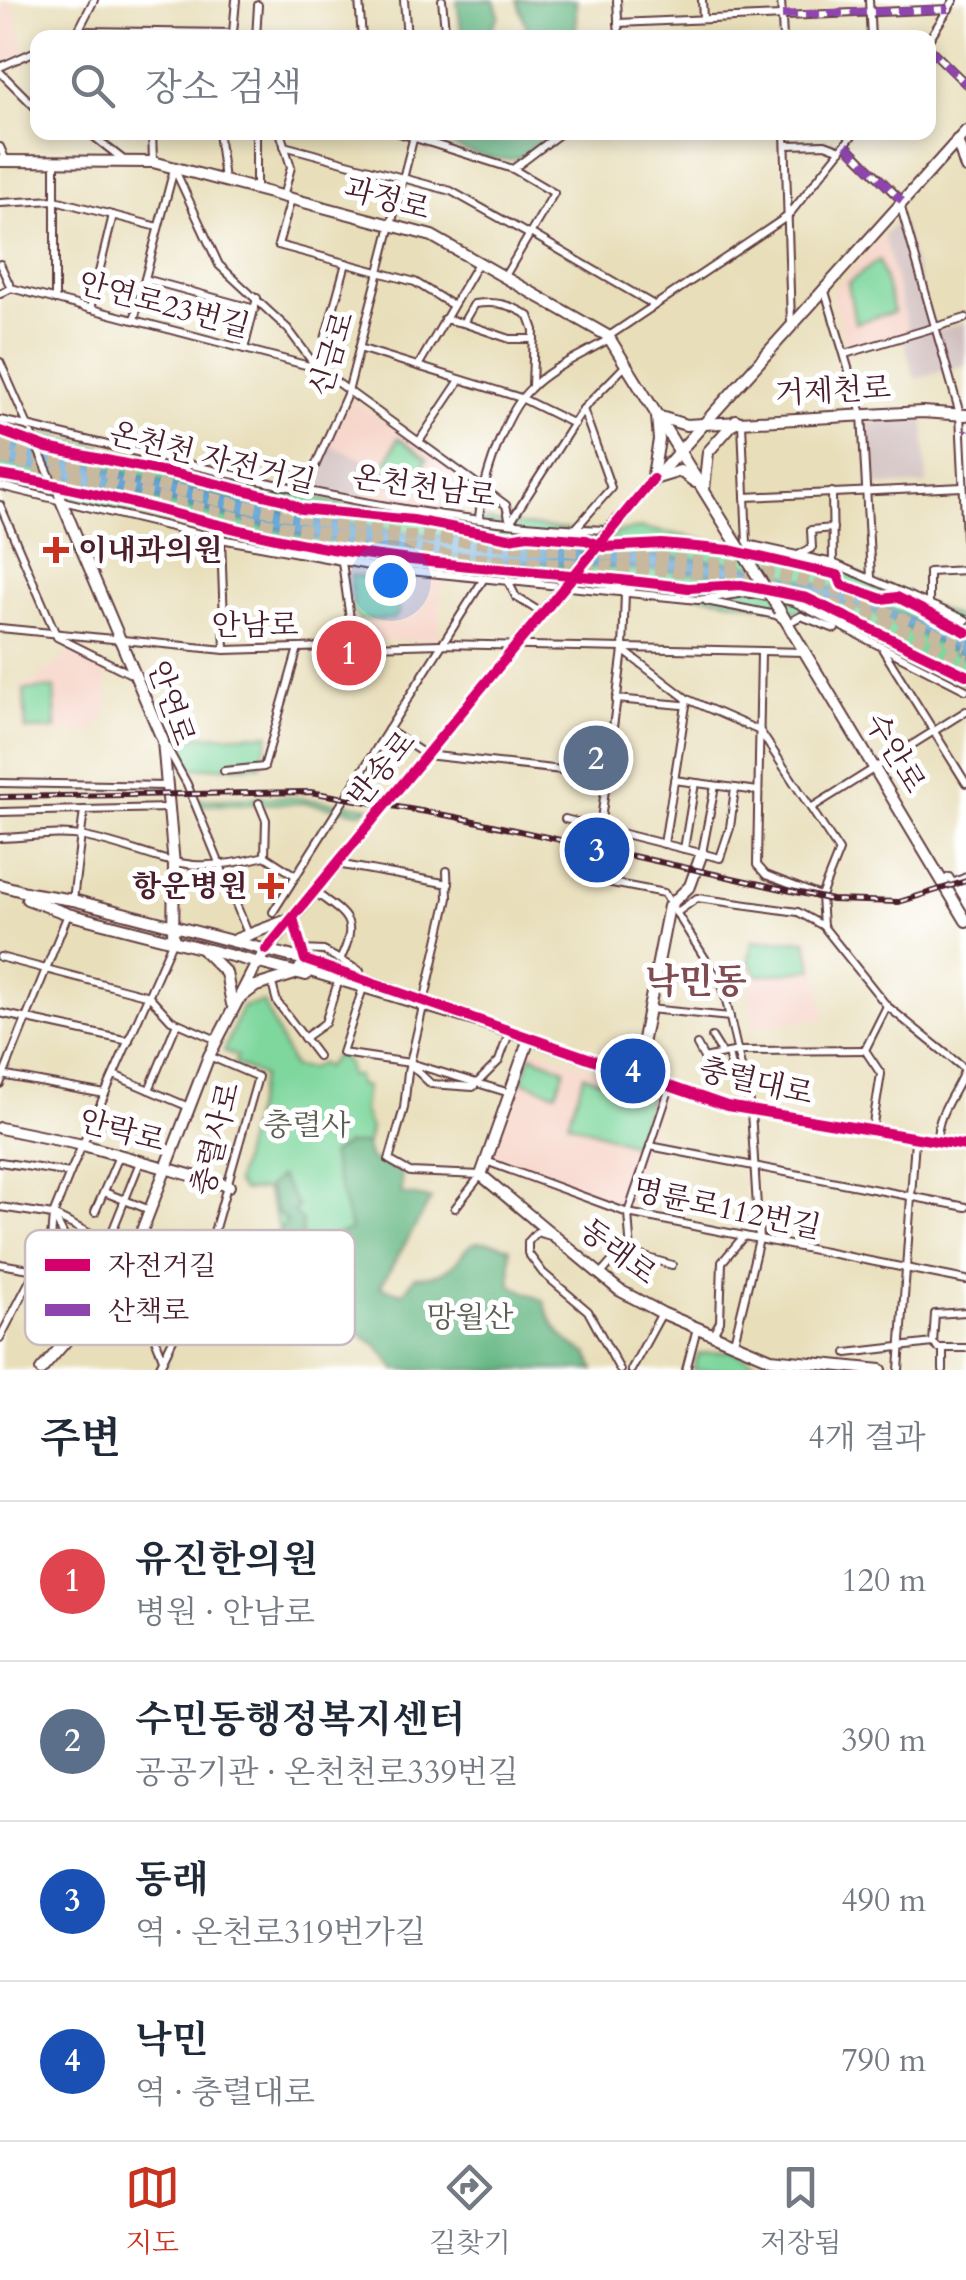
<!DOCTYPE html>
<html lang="ko">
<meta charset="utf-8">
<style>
:root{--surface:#fff;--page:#f2f2f3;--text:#1f2937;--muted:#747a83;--line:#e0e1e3;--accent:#c8321e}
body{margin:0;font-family:Cardo,"Noto Serif KR",serif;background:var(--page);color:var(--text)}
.you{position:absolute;left:390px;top:580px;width:35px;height:35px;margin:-25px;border:8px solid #fff;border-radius:50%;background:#1a73e8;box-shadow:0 0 0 15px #1a73e833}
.badge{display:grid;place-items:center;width:65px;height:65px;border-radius:50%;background:var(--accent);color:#fff;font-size:32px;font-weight:700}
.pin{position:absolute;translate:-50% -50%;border:5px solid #fff;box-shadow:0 2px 10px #0006}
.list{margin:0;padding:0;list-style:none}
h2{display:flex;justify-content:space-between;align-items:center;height:130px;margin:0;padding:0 40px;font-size:42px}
h2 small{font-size:32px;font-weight:400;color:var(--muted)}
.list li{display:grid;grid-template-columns:65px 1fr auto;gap:30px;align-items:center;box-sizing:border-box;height:160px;padding:0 40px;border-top:2px solid var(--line)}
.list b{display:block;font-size:38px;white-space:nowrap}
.list p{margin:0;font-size:32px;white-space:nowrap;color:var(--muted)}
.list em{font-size:32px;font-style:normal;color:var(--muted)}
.icon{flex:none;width:55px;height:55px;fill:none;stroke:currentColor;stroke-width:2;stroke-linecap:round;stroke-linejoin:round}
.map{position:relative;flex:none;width:966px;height:1370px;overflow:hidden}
.search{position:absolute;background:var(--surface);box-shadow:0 5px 15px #0003;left:30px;right:30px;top:30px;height:110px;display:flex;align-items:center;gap:25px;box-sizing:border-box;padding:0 35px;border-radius:20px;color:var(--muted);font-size:38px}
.sheet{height:770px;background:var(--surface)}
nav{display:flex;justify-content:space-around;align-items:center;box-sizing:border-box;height:140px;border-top:2px solid var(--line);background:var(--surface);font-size:28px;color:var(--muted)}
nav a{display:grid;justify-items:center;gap:5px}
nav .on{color:var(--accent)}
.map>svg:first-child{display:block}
.built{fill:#f6d1c5}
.industrial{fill:#d1bfbf}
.green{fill:#7ed79d;stroke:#647b64;stroke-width:2.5}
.forest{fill:#66b884;stroke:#586c58;stroke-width:2.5}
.water{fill:#64a6d8;stroke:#576282;stroke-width:2.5}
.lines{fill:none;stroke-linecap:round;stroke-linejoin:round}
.major-tunnel{stroke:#c8b89d;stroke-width:10;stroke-dasharray:10 5;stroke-linecap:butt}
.highway-tunnel{stroke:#c8b89d;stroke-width:12;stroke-dasharray:12 6;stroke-linecap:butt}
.minor-casing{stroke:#623c40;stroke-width:10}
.major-casing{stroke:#623c40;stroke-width:14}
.minor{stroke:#fff;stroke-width:6}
.major{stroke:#fff;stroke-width:10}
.rail-casing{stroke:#4a1f2b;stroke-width:6}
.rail{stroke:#fff;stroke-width:2.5;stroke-dasharray:8;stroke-linecap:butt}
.minor-bridge-casing{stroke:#623c40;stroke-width:10;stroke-linecap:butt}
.major-bridge-casing{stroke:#623c40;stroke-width:14;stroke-linecap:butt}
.minor-bridge{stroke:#fff;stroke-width:6}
.major-bridge{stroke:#fff;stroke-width:10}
.quiet{stroke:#8e44ad;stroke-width:8;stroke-dasharray:15 8;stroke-linecap:butt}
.cycleway-casing{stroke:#fff;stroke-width:16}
.cycleway{stroke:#d6006c;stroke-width:10}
.poi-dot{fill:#c8321e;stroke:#fff;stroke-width:4}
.labels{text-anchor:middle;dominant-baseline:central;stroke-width:10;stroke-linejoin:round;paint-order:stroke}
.street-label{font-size:30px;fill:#4a1f2b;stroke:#fff}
.poi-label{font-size:30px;font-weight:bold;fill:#4a1f2b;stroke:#fff;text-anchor:start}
.park-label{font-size:30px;fill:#5c5f53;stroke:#fff}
.quarter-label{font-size:35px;font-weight:bold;fill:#7f4c51;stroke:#fff}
.key{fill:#fff;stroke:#c9bcbf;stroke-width:2.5}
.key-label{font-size:28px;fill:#4a1f2b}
</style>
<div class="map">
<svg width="966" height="1370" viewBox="0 0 966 1370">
<rect width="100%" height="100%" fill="#fff"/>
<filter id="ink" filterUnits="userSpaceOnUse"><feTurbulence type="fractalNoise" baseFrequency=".01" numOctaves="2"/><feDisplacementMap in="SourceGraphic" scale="20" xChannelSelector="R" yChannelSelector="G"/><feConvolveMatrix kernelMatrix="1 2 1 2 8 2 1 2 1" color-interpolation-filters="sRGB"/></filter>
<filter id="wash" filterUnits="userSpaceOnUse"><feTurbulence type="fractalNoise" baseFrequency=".0048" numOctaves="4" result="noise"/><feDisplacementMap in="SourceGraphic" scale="40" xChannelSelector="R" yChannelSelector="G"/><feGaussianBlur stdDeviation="2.25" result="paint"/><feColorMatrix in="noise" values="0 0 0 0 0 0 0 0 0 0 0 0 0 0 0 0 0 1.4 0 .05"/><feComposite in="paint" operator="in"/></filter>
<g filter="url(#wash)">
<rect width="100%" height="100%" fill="#e8deb9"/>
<!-- built -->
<g class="built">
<polygon points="13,2 25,52 0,65 0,3"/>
<polygon points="884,235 908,331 847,349 831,292"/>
<polygon points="352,399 479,488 476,514 363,498 376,465 328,444"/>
<polygon points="344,568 442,580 439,639 355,642"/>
<polygon points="69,653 87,659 106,676 108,703 103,720 97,731 23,732 21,683 32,683"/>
<polygon points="807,936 812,941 826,1019 753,1026 747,966 752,937"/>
<polygon points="529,1047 663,1093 626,1207 490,1161"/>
</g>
<!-- industrial -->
<g class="industrial">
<polygon points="901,218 935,331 966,322 966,365 915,379 904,340 910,337 884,235"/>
<polygon points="924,418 927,485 869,485 866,423"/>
<polygon points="328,444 376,465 363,498 311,488"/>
</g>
<!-- green -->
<g class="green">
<polygon points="879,260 894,312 855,323 848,283"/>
<polygon points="0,425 24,430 49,493 0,482"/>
<polygon points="40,433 346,505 592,533 559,574 506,579 419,570 244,540 68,498"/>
<polygon points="398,438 427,459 411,486 378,481"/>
<polygon points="641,528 834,564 966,621 966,685 876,639 795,611 582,576 616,533"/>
<polygon points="351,575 397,583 399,612 393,619 359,620 353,612"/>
<polygon points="54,688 56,729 26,730 24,690"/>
<polygon points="269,734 261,765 185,769 172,737"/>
<polygon points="289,797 369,807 361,812 305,803 200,805 198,800"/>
<polygon points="806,940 813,969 759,976 749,962 752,941"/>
<polygon points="263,1002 293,1067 309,1069 321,1063 325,1068 338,1053 348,1065 349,1076 357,1076 358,1085 366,1087 363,1111 370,1129 363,1162 367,1239 290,1261 266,1189 243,1191 236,1183 262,1076 235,1064 237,1056 224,1051 242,1007"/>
<polygon points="531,1055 565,1069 556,1093 522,1081"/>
<polygon points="584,1075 650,1098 635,1145 568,1122"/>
<polygon points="731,1351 757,1363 758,1370 693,1370 698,1354"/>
</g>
<!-- forest -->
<g class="forest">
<polygon points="457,0 494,0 499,15 487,37 462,37"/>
<polygon points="517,0 576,0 576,37 530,37"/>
<path d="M543 133 546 137C537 142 529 152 520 157 502 166 446 148 436 133L489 137Z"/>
<path d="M347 1144H365L370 1159 401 1172 402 1194 431 1199 380 1287 403 1293 415 1277C422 1276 433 1276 440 1273 475 1258 454 1229 510 1248L511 1285 544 1301C550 1326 565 1343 588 1354L594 1370H396L377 1345 300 1299 220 1285 237 1283 273 1253 269 1242 287 1222 277 1212 268 1187 280 1176 298 1207 293 1210 302 1222V1245L351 1230 330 1155Z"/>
</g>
<!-- water -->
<path class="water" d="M0 441 277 510 403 532 734 563C817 579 891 606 966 644V658L879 614 738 575 468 559 321 540 0 462Z"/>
</g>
<g filter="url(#ink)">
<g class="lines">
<!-- major-tunnel -->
<polyline class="major-tunnel" points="168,934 300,968"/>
<!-- highway-tunnel -->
<g class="highway-tunnel">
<polyline points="0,446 234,504 400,535 751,567 829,587 966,647"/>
<polyline points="0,457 241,519 460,558 732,574 880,618 966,660"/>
</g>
<!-- minor casing -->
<g class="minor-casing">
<g id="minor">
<polyline points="359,0 362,38"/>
<polyline points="404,0 407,38"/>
<polyline points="442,0 446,38"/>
<polyline points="617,0 619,38"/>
<polyline points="702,0 703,18"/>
<polyline points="781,0 783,38"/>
<polyline points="869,0 871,38"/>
<polyline points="618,23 949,9"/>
<polyline points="78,31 233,33 236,0"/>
<polyline points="63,38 78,31 94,0"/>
<polyline points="256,38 258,5"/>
<polyline points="928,41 954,0"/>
<polyline points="928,47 966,84"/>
<polyline points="0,67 38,50"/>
<polyline points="0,72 38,110"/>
<polyline points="88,132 125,161"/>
<polyline points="152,132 153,161"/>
<polyline points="218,132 224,180"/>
<polyline points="256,132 256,190"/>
<polyline points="280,132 291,167 283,197"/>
<polyline points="396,132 513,169 554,193 505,276"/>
<polyline points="785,132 791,323"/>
<polyline points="786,145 825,144 841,150"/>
<polyline points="846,145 902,201"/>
<polyline points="284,146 451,191 528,234"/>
<polyline points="0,147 6,161"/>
<polyline points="174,168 219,265 288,329 317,368 506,505 510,522"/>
<polyline points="513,169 562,132"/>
<polyline points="291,199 278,245 415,282 452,305"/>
<polyline points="0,203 55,200 158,227"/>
<polyline points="900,204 960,414 966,538"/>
<polyline points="532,234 654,305"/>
<polyline points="0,264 11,288"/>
<polyline points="145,279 255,309"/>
<polyline points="824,288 862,414 871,577"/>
<polyline points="0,294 11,288 317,368 346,263"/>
<polyline points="55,300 55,162"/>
<polyline points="90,309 113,215"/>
<path d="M444 319 463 323 474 304C496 301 510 304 529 316L534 330 532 386"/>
<polyline points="134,320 174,169"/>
<polyline points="463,323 510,339 534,339"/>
<polyline points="609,336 788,216 855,132"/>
<polyline points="359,348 521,398 574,424"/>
<polyline points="244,349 257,298"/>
<polyline points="845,354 966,318"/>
<polyline points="0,362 29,428"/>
<polyline points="418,366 478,263"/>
<path d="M0 420C200 465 401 524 608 530"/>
<polyline points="742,423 747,544 833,563 966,620"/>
<polyline points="420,440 460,380"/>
<polyline points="0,486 221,539 380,568 698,600 746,593 794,602 966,690"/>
<polyline points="304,491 348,392 415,132"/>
<polyline points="832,492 833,563"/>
<polyline points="745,497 963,487"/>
<polyline points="0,505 57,637 133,675"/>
<path d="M479 518C482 483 504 414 530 389 550 368 584 354 609 339"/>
<polyline points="511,521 583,409 626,365"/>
<polyline points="576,528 611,488 583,409"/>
<polyline points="221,539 225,650"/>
<polyline points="800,554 812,548 811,530 833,528"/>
<polyline points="342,562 354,647"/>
<polyline points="520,581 558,576 631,589"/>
<polyline points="509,583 516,597 542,613"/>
<polyline points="706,601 776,615 788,623 801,616 835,629"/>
<polyline points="929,602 929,572 966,570"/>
<polyline points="0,628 225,650 442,644 805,652"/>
<polyline points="883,650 966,783"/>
<polyline points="624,651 687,699 760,731 839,851 821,896 823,926"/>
<polyline points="761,653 757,865 766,875 820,896"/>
<polyline points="616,699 682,705"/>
<polyline points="388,730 426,755 607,775"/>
<polyline points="164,742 187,784 249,936"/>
<polyline points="224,771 264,767 298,648"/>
<polyline points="674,780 758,791"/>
<polyline points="0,783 167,786"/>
<polyline points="259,803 266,820 265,856"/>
<polyline points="811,808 966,711"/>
<polyline points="0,812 169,808"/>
<polyline points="565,819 720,858 730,828 735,788"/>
<polyline points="600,828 623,650 625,592"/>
<path d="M0 838C26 838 59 831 85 837 165 854 176 879 265 856L296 876"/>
<polyline points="664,844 687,699"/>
<polyline points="684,849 695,783"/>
<polyline points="702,853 715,786"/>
<polyline points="337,864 449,884"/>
<polyline points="447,871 448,898 408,1072 404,1108 389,1160 410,1172 481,1175 455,1208"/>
<polyline points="586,878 664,893 723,987 751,1111 759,1239 734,1342"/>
<polyline points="944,880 949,877 953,883 966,877"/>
<path d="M315 892C345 915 360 919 341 958"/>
<polyline points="73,900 84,810"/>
<polyline points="273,912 483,580"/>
<polyline points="676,913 697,898 798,912 823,926 887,1006 966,1070"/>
<polyline points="301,950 324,951 360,971 359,975"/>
<polyline points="0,957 149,996 171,1020 217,1040"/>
<polyline points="271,980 277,1002 318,1056"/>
<polyline points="362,991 342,1053 410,1063 510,1093"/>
<polyline points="649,1009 730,1017"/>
<polyline points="0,1013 129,1041"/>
<polyline points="712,1037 722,1053"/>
<polyline points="304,1038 325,1023 337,985"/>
<polyline points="697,1045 704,1058 738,1051 865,1050"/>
<polyline points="411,1065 431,1084 473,1087 499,1061 509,1033"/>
<polyline points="719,1069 732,1072 728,1053"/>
<polyline points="1,1075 105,1094"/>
<polyline points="114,1075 189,1107"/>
<polyline points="0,1084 68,914"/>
<polyline points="149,1090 177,1023"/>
<polyline points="872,1130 881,1074 865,1050 887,1006"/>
<path d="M937 1140C937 1112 955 1095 965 1069"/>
<polyline points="650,1146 966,1207"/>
<polyline points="486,1161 628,1213 966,1280"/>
<polyline points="0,1162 70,1173"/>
<polyline points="104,1192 150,1210"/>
<polyline points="0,1207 53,1215 198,1288"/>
<polyline points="95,1212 119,1156"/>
<polyline points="54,1216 98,1303"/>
<polyline points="554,1237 537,1232 528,1242 528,1253 543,1273 588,1311 620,1370"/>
<polyline points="108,1242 140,1162"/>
<polyline points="631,1253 672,1265"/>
<polyline points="0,1264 36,1270"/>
<polyline points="601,1274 614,1259 631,1253 628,1213 670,1087"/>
<polyline points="104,1298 147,1317 163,1359"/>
<polyline points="713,1334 720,1321 722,1262 744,1236"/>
<polyline points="0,1338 51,1240 53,1215 70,1173 173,940"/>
<polyline points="933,1343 935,1314 966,1312"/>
<polyline points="847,1353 933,1343 938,1348 966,1348"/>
<polyline points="158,1370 198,1288 258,1077 209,1056"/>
<polyline points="631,1370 662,1313"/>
<polyline points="686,1370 697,1328"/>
<polyline points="899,1370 915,1139"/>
<polyline points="943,1370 943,1348"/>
</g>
</g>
<!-- major casing -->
<g class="major-casing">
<g id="major">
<polyline points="957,140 966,168"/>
<polyline points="0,161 153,162 432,236 608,336 730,533"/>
<polyline points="653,475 659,440 657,416 686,425 922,412 966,415"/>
<polyline points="657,478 680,471 695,482"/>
<polyline points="704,490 708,452 736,420"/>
<polyline points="60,498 163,741 174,865 173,940"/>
<polyline points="609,530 966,131"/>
<polyline points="780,611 966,921"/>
<polyline points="0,885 33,894"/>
<polyline points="29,893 73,900 305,960 394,990"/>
<polyline points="27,899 68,914 306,975"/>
<polyline points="237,939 293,918 305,960"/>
<polyline points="204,951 226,973 232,1004 256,986 295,974"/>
<polyline points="300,968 483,1023 727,1106 966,1146"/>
<polyline points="529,1039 481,1175 619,1290 662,1313 771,1359 881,1370"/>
<polyline points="636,1075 669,906 690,886 702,853"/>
<polyline points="0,1128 83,1145 229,1186"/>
<polyline points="41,1370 120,1278 133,1254 209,1056 257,963 546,608"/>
</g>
</g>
<!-- minor -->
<use href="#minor" class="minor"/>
<!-- major -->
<use href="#major" class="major"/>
<!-- rail casing -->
<g class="rail-casing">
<polyline id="rail" points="0,797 310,792 456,817 832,900 899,902 966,881"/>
</g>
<!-- rail -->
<use href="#rail" class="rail"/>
<!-- minor-bridge casing -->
<g class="minor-bridge-casing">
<polyline id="minor-bridge" points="31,434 59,496"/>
</g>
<!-- major-bridge casing -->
<g class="major-bridge-casing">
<g id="major-bridge">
<polyline points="730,533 780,611"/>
<polyline points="546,608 609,530"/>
</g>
</g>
<!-- minor-bridge -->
<use href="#minor-bridge" class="minor-bridge"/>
<!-- major-bridge -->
<use href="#major-bridge" class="major-bridge"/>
<!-- quiet -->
<g class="quiet">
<polyline points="782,15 949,9"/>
<polyline points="928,47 966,84"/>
<polyline points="846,145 902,201"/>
<polyline points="966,430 966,431"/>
</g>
<!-- cycleway casing -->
<g class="cycleway-casing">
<g id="cycleway">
<polyline points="0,431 47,448 185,476 284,500 301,509 413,520 509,538 528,535 586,540 604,547 662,544 730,550 838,575 842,585 882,599 897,597 966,632"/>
<path d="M0 475C110 492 216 529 326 548 447 569 567 571 688 588L741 585 807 598 966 675"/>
<polyline points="293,918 305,960 727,1106 966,1146"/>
<polyline points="266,950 653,479"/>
</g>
</g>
<!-- cycleway -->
<use href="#cycleway" class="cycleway"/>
</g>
</g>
<!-- markers -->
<g class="poi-dot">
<path d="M51 535h10v10h10v10h-10v10h-10v-10h-10v-10h10z"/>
<path d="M266 871h10v10h10v10h-10v10h-10v-10h-10v-10h10z"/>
</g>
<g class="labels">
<!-- street labels -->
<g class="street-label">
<text transform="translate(387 199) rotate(15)">과정로</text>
<text transform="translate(164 305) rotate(15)">안연로23번길</text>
<text transform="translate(332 354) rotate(-73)">신금로</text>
<text transform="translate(833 391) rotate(-3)">거제천로</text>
<text transform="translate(212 458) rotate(14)">온천천 자전거길</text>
<text transform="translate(424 487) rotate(8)">온천천남로</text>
<text x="255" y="625">안남로</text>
<text transform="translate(171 703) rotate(71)">안연로</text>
<text transform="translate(895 753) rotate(59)">수안로</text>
<text transform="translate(382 769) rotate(-51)">반송로</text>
<text transform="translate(756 1082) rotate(13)">충렬대로</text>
<text transform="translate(122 1131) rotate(15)">안락로</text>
<text transform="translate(216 1139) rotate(-76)">충렬사로</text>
<text transform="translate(727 1209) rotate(12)">명륜로112번길</text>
<text transform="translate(618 1252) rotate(37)">동래로</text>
</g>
<!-- poi labels -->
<g class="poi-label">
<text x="78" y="550">이내과의원</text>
<text x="248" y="886" text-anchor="end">항운병원</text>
</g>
<!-- park labels -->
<g class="park-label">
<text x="307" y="1125">충렬사</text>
<text x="470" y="1317">망월산</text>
</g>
<!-- quarter labels -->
<g class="quarter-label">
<text x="696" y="982">낙민동</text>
</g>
</g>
<!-- legend -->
<rect x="25" y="1230" width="330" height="115" rx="15" class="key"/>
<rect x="45" y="1259" width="45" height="12" fill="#d6006c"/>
<rect x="45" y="1304" width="45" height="12" fill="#8e44ad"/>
<g class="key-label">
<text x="108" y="1275">자전거길</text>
<text x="108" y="1320">산책로</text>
</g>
</svg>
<div class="you"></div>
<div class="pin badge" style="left:349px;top:653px;background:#e0444e">1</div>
<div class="pin badge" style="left:596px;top:758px;background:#5c6f8a">2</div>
<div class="pin badge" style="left:597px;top:850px;background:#1a4fb4">3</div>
<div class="pin badge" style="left:633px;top:1071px;background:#1a4fb4">4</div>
<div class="search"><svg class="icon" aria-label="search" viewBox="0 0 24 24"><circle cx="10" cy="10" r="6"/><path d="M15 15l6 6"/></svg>장소 검색</div>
</div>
<section class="sheet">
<h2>주변<small>4개 결과</small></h2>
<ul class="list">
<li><span class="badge" style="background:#e0444e">1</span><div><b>유진한의원</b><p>병원 · 안남로</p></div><em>120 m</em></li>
<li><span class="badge" style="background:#5c6f8a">2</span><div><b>수민동행정복지센터</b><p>공공기관 · 온천천로339번길</p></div><em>390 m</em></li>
<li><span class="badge" style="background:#1a4fb4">3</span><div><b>동래</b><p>역 · 온천로319번가길</p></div><em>490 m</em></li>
<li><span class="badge" style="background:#1a4fb4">4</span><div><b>낙민</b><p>역 · 충렬대로</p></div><em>790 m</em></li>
</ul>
</section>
<nav>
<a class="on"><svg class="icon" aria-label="map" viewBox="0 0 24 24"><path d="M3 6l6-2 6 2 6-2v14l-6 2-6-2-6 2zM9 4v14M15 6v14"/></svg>지도</a>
<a><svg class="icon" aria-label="directions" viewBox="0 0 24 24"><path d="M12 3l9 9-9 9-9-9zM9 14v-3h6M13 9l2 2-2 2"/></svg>길찾기</a>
<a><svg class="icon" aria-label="saved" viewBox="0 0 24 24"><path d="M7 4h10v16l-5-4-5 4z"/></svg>저장됨</a>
</nav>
